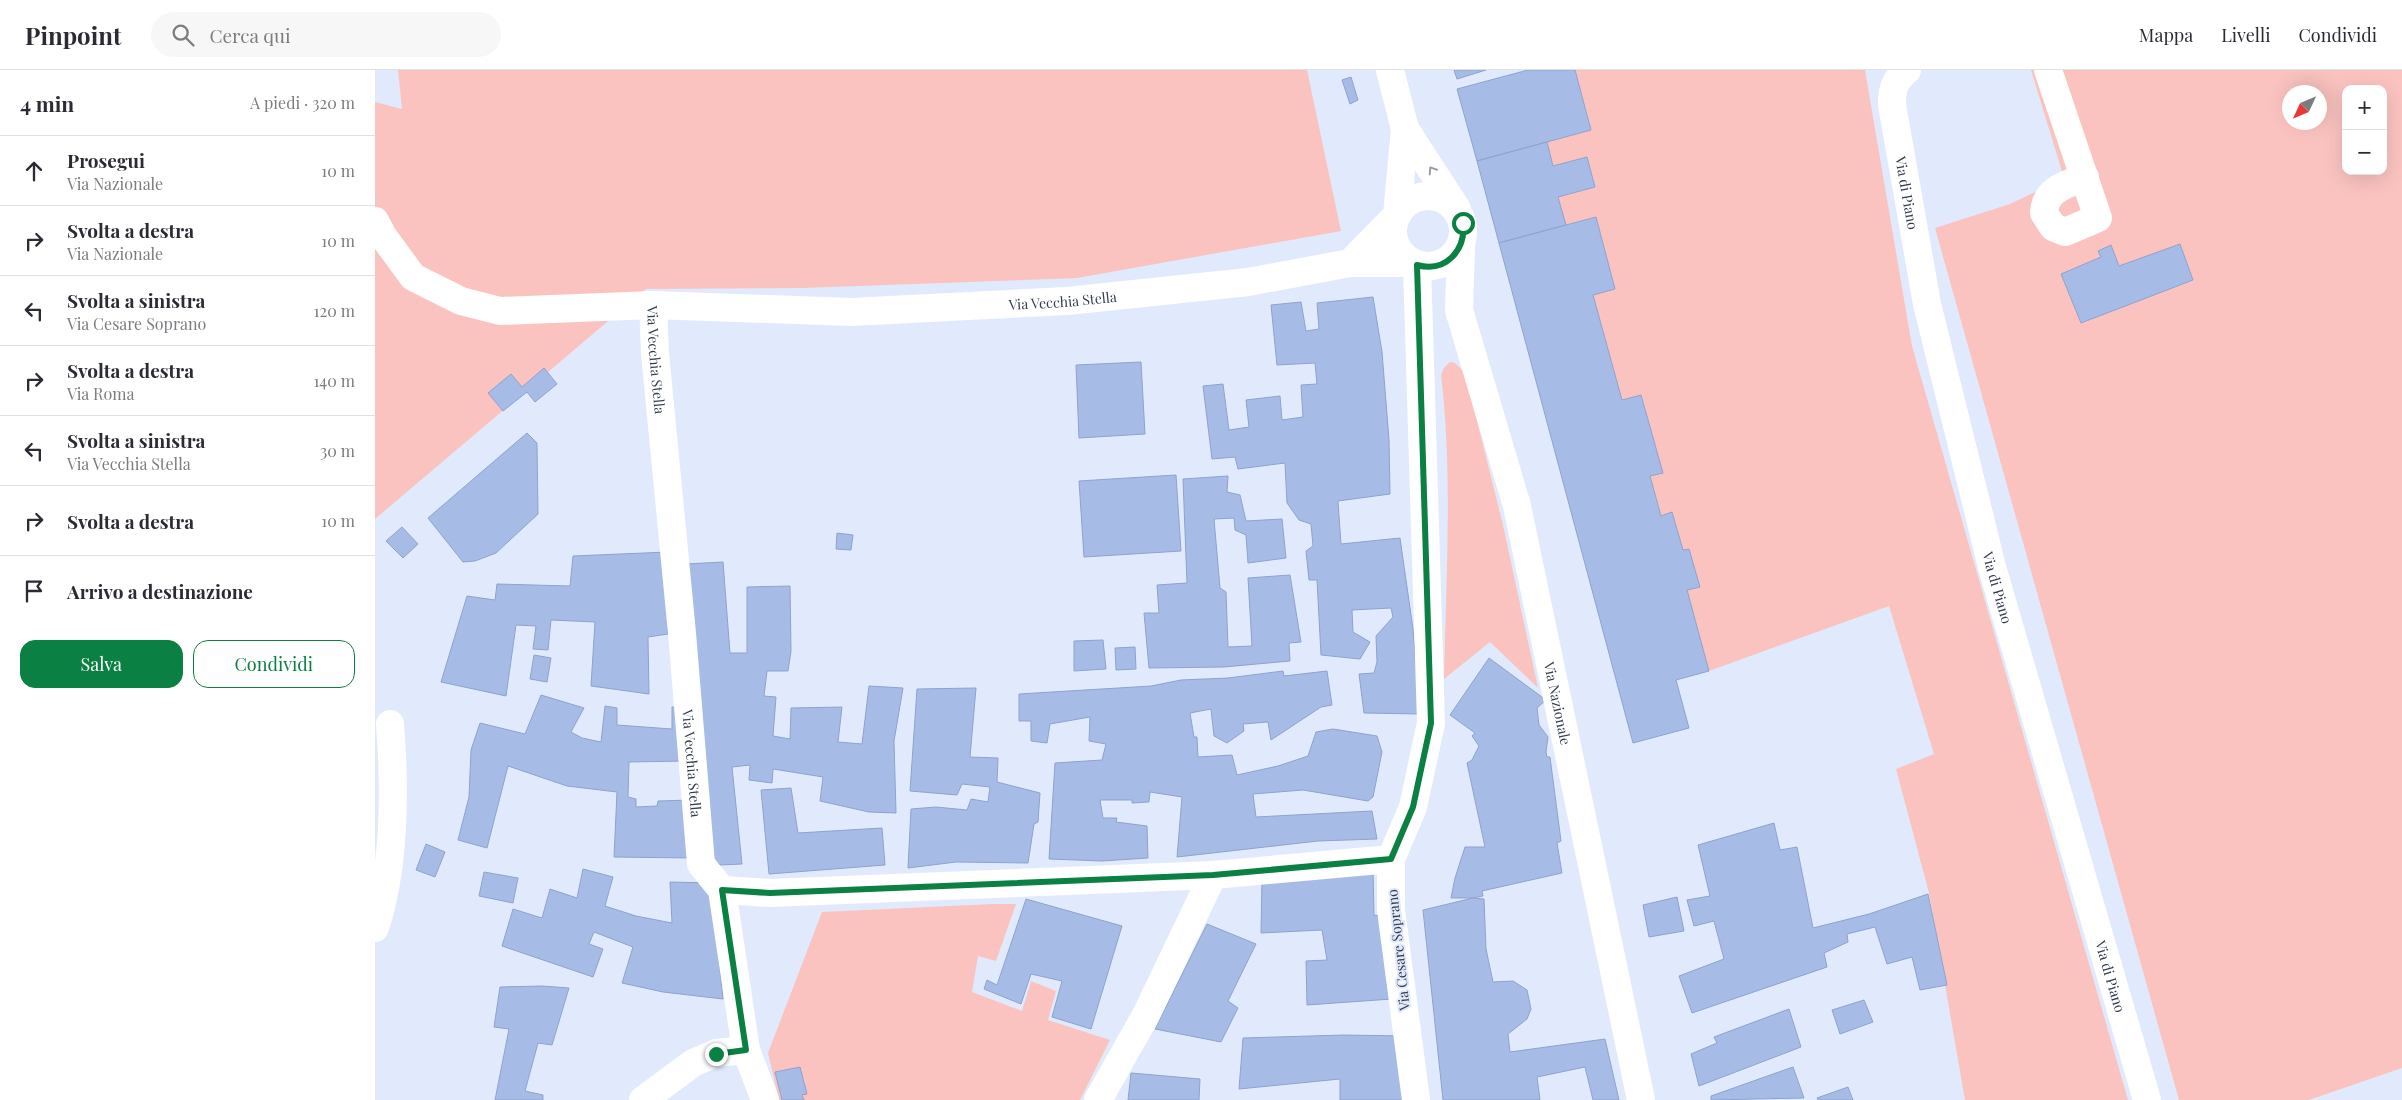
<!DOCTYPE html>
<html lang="it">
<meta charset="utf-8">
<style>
:root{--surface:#fff;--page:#f7f7f7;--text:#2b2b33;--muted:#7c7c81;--line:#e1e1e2;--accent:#0b8043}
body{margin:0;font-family:"Playfair Display",serif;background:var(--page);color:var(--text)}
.controls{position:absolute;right:15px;top:15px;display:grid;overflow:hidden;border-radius:10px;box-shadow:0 5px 20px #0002}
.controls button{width:45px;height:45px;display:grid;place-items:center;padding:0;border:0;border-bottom:1px solid var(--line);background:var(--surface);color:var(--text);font:25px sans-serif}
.compass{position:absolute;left:1907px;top:15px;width:45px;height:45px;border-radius:50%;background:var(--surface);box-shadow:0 5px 20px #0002;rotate:226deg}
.stop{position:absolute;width:15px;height:15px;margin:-11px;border:4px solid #0b8043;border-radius:50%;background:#fff}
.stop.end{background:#0b8043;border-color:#fff;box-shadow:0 1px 5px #0008}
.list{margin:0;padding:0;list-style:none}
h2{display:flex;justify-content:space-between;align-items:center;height:65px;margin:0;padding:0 20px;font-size:21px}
h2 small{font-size:16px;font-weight:400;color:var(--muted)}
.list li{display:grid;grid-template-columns:32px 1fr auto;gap:15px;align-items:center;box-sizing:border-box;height:70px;padding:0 20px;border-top:1px solid var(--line)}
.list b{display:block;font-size:19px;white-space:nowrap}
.list p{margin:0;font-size:16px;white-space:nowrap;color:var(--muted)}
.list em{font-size:16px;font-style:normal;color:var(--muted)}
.actions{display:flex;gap:10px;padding:15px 20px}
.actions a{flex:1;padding:11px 0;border:1px solid var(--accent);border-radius:15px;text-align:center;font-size:18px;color:var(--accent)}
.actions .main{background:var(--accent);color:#fff}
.icon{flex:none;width:28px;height:28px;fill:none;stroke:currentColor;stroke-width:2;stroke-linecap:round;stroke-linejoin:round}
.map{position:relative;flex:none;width:2027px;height:1030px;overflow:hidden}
header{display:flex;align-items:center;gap:30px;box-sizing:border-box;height:70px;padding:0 25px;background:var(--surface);border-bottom:1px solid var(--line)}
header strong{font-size:24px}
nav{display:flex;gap:28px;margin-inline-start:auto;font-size:18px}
.search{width:350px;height:45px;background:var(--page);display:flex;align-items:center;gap:12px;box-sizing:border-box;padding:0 18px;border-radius:28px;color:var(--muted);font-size:19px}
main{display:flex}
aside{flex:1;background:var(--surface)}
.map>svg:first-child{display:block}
.green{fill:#fac3bf;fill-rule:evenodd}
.building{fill:#a6bce7;stroke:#8da3cd}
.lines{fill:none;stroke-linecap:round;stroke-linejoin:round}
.minor{stroke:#fff;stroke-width:28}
.major{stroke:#fff;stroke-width:28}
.oneway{stroke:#9a9ea7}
.route{stroke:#0b8043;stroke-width:6}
.labels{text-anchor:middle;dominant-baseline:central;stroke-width:4;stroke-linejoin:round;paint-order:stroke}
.street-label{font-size:14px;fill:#343d4f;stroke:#e1eafc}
</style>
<header>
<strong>Pinpoint</strong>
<div class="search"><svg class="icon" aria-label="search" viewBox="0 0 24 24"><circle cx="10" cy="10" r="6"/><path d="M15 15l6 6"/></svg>Cerca qui</div>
<nav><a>Mappa</a><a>Livelli</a><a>Condividi</a></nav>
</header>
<main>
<aside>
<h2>4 min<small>A piedi · 320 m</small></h2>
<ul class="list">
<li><svg class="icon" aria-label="ahead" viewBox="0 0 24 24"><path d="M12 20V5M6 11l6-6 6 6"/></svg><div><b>Prosegui</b><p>Via Nazionale</p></div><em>10 m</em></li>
<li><svg class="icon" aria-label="right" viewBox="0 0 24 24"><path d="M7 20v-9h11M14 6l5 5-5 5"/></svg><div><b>Svolta a destra</b><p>Via Nazionale</p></div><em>10 m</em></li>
<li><svg class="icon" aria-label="left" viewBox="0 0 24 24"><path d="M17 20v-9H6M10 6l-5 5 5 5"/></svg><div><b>Svolta a sinistra</b><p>Via Cesare Soprano</p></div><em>120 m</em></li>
<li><svg class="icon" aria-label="right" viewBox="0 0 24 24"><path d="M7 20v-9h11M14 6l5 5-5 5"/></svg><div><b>Svolta a destra</b><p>Via Roma</p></div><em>140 m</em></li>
<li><svg class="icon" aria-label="left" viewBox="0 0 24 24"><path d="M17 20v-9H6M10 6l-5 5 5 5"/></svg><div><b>Svolta a sinistra</b><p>Via Vecchia Stella</p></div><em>30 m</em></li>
<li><svg class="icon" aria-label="right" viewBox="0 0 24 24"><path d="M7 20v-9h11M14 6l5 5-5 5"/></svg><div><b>Svolta a destra</b></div><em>10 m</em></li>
<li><svg class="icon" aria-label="arrive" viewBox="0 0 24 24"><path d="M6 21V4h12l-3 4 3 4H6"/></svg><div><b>Arrivo a destinazione</b></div></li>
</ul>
<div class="actions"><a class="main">Salva</a><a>Condividi</a></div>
</aside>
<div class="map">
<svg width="2027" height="1030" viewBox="0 0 2027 1030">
<rect width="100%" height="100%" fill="#e1eafc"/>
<!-- green -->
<g class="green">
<polygon points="23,0 932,0 966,161 702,208 428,218 271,219 0,449 0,32 27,39"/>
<polygon points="1200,0 1490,0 1537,276 1753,1030 1590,1030 1554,823 1521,699 1559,684 1514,536 1334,601 1312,520 1324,517 1314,479 1308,480 1297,443 1286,446 1275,406 1287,403 1266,325 1247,330 1218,225 1240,219 1221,147 1191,155 1183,127 1220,117 1212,88 1178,96 1172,72 1216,60"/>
<path d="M1656 0H2027V998L1934 1030H1804L1560 158 1635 134 1689 108ZM1971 19H2008V101H1971ZM1914 22H1944V52H1914Z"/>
<path d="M1075 292 1080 293 1090 303 1128 455 1163 618 1115 572 1069 609C1071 508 1078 405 1066 305L1069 298Z"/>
<polygon points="618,834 641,834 621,891 603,886 597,922 647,941 656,911 681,921 673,950 735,970 705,1030 404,1030 393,983 447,842"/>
</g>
<!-- building -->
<g class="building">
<polygon points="1079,0 1111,0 1082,9"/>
<polygon points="1153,0 1200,0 1216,60 1102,91 1082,19"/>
<polygon points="976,7 983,30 975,34 967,10"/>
<polygon points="1172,72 1178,96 1212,87 1220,117 1183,127 1191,155 1124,173 1102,91"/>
<polygon points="1221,147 1240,219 1218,225 1247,330 1266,325 1288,403 1275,406 1286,446 1297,442 1308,480 1314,479 1325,517 1312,520 1334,601 1301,610 1314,658 1258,673 1124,173"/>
<polygon points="1805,174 1818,210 1706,253 1686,204 1726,187 1723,181 1736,175 1744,196"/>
<polygon points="998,227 1007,282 1014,370 1015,424 963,431 966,474 1025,468 1038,559 1045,644 989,643 984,604 999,603 1002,592 1001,566 1018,547 1016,538 977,540 978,562 995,572 985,589 946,585 942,510 934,510 931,481 938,476 936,454 924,450 912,433 910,393 863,399 860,387 837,389 828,316 848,314 854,360 874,357 871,330 905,326 907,350 928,347 926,315 942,314 940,293 902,295 896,235 926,232 931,261 944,259 942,233"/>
<polygon points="766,292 770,364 704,368 701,295"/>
<polygon points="169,298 182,314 160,332 152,322 128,341 113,323 136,304 147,317"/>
<polygon points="152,363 162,373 163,444 121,483 100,491 88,492 53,448"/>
<polygon points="801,405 806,481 709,487 704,411"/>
<polygon points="853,406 852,422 865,425 871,451 907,449 911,488 873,493 871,465 860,460 859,448 839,449 845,518 851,522 853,577 877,576 873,508 915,505 926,572 914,573 915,591 849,597 774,598 769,543 784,543 782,515 812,513 808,409"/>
<polygon points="27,457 43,474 28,488 11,471"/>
<polygon points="462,463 478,465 476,480 461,479"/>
<polygon points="293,482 293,564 273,567 274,624 216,616 220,552 176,550 173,580 158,579 161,556 141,555 131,626 66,612 92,526 120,530 122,514 195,516 198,486"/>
<polygon points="348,492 355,583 372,583 372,517 415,516 416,581 413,601 392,601 389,626 401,627 398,666 415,669 416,638 467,637 463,672 487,674 494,616 528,618 519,671 521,743 494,742 445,731 448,707 398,699 397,713 374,710 375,695 357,697 367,794 345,795 335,785 311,494"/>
<polygon points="728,570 731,599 699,601 699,571"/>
<polygon points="760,577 761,599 741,600 740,578"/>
<polygon points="159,585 176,588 172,612 155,609"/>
<polygon points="1114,588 1171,630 1162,638 1164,655 1173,667 1171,682 1172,687 1175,687 1186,771 1182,773 1187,803 1107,821 1108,826 1098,828 1076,828 1080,808 1090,777 1110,777 1092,693 1097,690 1104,676 1097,666 1100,663 1075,645"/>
<polygon points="908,601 909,606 952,601 957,635 946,637 896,670 893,652 868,654 869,661 852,673 839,666 836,639 815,643 819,667 822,667 823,687 857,685 862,705 903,696 933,686 941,662 958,659 1002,666 1007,682 998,727 993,731 928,720 878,724 881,747 997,741 1002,769 943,771 802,787 807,727 775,722 774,732 757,733 757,730 725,730 728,748 742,748 741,752 772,756 773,788 727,791 674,789 680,693 727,690 731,674 714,671 715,647 675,654 672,673 656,671 656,651 644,651 644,624 776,616 806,610 853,608"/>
<polygon points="601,618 595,687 623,688 622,712 665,723 663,752 659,754 653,793 581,792 533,798 536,739 561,737 592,740 596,729 613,732 615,717 587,714 582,725 535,721 542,619"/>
<polygon points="166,625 209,638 196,662 207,668 226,672 230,636 242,638 242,655 297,659 297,637 308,638 310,691 254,692 253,727 261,729 261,737 282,736 283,731 316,730 318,788 239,787 242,722 192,716 133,696 112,778 83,770 94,727 96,680 105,653 150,664"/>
<polygon points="416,718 423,763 507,758 510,795 394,804 386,720"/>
<polygon points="1399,753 1405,780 1422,777 1438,858 1494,844 1553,824 1572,915 1545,920 1537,887 1512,894 1500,857 1472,864 1473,872 1449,883 1452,897 1317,943 1304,906 1349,889 1339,851 1319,856 1312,830 1335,826 1323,775"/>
<polygon points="51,774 70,782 60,807 41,800"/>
<polygon points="208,799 238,807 230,836 261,846 297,853 295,812 336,813 348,929 288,922 247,913 258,877 219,862 214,874 228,879 218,907 127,876 138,839 167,848 175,819 202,828"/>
<polygon points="998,799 999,845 1006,846 1017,929 932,935 931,891 952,890 947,860 886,863 887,808"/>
<polygon points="109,802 143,808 138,833 104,826"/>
<polygon points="1302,827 1309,861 1274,867 1268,835"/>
<polygon points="1098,828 1109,829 1111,879 1118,912 1138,911 1152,920 1156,939 1152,949 1133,964 1135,982 1230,969 1244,1030 1218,1030 1210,997 1162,1007 1165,1030 1068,1030 1048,840"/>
<polygon points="651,829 747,856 716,959 677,947 687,911 656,904 646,934 609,919 612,910 622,915"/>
<polygon points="832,854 881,874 853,931 863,938 846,972 780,959"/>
<polygon points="167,916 194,918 177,975 163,973 150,1021 168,1025 168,1030 120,1030 134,959 119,957 125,917"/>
<polygon points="1489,930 1498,952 1465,964 1457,940"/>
<polygon points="1414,939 1426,977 1324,1016 1316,984 1342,973 1339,967"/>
<polygon points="969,965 1030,966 1035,1030 965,1030 965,1009 864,1019 868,968"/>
<polygon points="425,997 432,1024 427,1025 429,1030 407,1030 400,1002"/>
<polygon points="1418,997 1429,1028 1336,1030 1336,1026"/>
<polygon points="756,1003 825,1009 824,1030 753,1030"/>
<polygon points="1473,1017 1478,1030 1443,1030 1442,1028"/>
</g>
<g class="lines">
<!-- minor -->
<g class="minor">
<path id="s1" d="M1532 0C1519 11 1517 19 1517 35L1552 234 1617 497 1772 1030"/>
<path d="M1673 0 1723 148 1690 162 1678 157 1669 143C1670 119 1691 115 1710 107"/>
<path id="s2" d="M0 151 8 166 38 207 86 231 125 241 278 235 476 242 692 231 873 212 975 193H1037"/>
<polyline points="975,193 1022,145"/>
<path id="s3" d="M278 235 280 283 307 563 326 794 347 820 371 980 390 1030"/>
<polyline points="347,820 395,823 838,805 1016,789"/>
<path d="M0 858C20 797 20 718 15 654"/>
<polyline points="268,1030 318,993 341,983 371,980"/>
<polyline points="723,1030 771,945 838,805"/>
<polyline points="1041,1030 1016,840 1016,789 1038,737 1056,653 1042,195"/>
</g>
<!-- major -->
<g class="major">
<polyline points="1015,0 1030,59 1082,139"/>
<circle cx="1053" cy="161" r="35"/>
<polyline points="1022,145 1030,59"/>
<path id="s4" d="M1086 177 1084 240 1142 436 1266 1030"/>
</g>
</g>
<!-- one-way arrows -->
<defs><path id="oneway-chevron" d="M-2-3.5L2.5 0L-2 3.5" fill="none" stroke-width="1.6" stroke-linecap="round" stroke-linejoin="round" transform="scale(1.25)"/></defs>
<use class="oneway" href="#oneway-chevron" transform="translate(1057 100) rotate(-123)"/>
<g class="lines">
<!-- route -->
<path class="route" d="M341 984 371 980 347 820 395 823 838 805 1016 789 1038 737 1056 653 1042 195C1071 203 1091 180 1088 153"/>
</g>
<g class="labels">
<!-- street labels -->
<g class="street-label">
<text stroke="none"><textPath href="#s1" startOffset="129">Via di Piano</textPath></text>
<text stroke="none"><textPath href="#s2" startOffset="725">Via Vecchia Stella</textPath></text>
<text stroke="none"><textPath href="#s3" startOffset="55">Via Vecchia Stella</textPath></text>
<text stroke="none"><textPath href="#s1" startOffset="534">Via di Piano</textPath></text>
<text stroke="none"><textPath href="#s4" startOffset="469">Via Nazionale</textPath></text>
<text stroke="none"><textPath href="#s3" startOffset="460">Via Vecchia Stella</textPath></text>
<text transform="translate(1023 880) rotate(-96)">Via Cesare Soprano</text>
<text stroke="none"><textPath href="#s1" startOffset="939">Via di Piano</textPath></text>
</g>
</g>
</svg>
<div class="controls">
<button>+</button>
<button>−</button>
</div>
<svg class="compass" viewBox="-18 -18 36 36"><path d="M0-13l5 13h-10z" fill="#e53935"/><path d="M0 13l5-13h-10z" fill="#7c7c81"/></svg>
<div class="stop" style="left:1088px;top:153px"></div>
<div class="stop end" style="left:341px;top:984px"></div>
</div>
</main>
